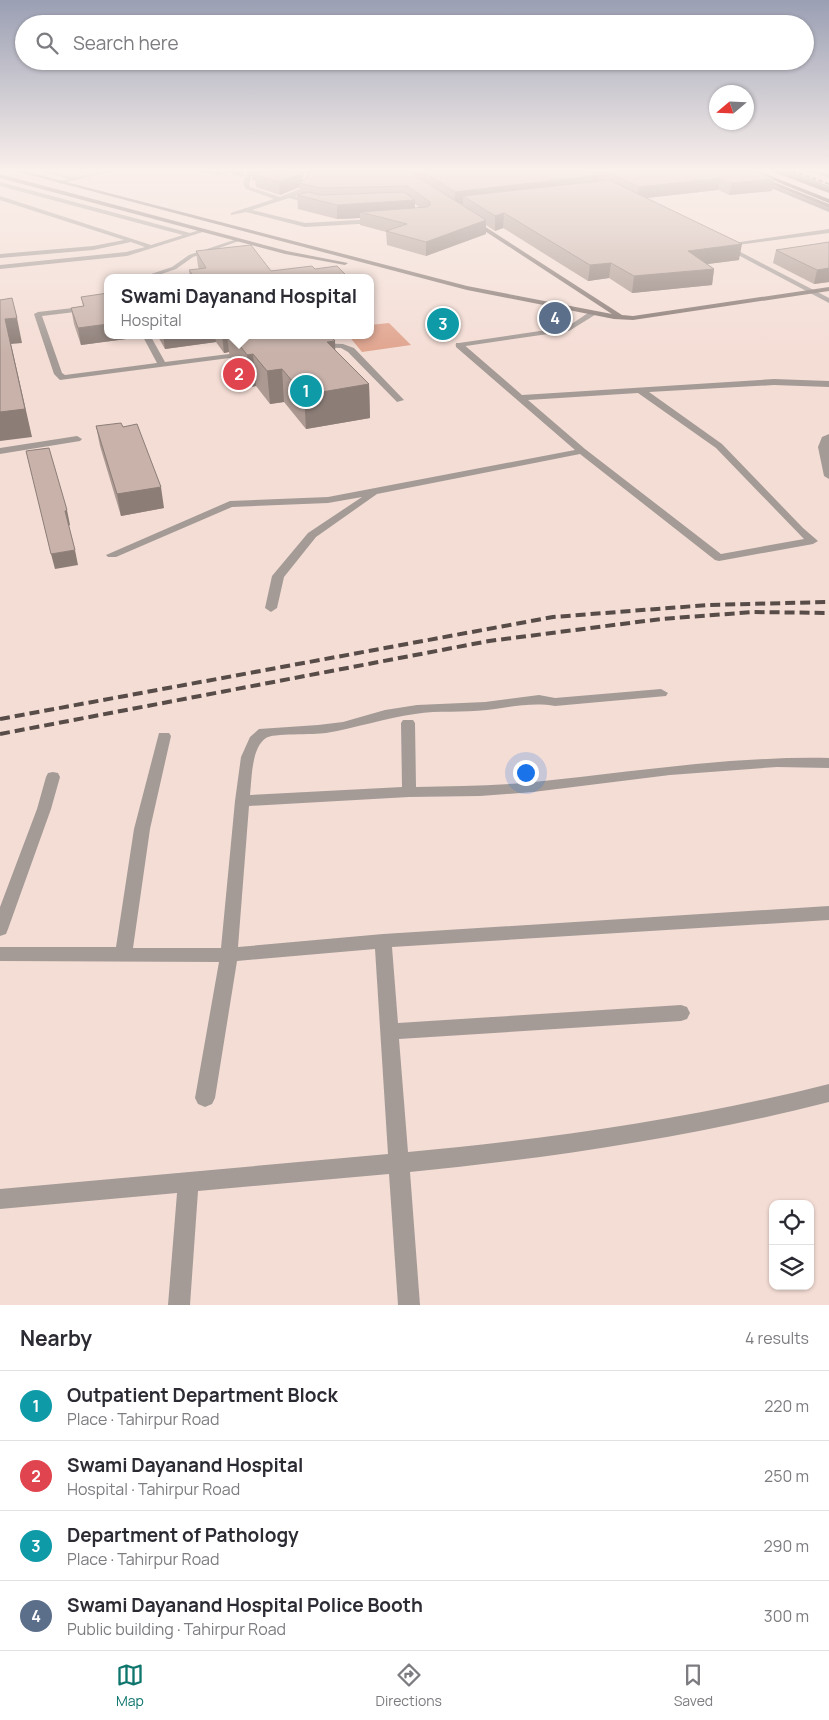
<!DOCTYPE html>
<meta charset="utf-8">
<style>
:root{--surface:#fff;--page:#f2f2f3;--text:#2b2b33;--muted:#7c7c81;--line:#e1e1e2;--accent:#0f766e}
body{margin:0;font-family:Manrope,sans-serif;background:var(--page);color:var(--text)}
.controls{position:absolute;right:15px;bottom:15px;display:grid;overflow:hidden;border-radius:10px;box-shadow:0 1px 4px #0004}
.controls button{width:45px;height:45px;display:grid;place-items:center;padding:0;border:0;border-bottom:1px solid var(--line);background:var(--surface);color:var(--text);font:25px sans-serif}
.compass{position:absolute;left:709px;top:85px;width:45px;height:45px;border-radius:50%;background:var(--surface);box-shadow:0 1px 4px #0004;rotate:251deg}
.you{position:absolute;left:525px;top:772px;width:18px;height:18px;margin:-12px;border:4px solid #fff;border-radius:50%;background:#1a73e8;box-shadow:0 0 0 8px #1a73e833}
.badge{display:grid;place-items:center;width:32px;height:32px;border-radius:50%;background:var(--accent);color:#fff;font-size:16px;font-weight:700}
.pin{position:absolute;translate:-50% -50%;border:2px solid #fff;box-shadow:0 1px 5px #0006}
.popup{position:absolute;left:104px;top:274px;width:270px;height:65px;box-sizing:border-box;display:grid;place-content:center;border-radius:10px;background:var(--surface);filter:drop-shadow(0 1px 4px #0005);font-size:16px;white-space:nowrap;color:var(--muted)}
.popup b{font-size:19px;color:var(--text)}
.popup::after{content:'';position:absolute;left:50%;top:100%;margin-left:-10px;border:10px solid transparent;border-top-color:var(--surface)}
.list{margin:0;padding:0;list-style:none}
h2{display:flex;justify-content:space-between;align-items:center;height:65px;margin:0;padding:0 20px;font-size:21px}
h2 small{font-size:16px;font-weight:400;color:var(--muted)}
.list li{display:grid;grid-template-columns:32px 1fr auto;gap:15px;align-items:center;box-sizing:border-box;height:70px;padding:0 20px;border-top:1px solid var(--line)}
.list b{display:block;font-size:19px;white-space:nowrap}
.list p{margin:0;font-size:16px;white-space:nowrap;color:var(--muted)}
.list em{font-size:16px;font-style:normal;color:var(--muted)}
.icon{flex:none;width:28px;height:28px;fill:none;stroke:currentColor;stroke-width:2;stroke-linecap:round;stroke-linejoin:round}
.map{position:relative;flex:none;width:829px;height:1305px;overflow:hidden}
.search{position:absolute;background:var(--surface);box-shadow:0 1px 4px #0004;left:15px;right:15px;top:15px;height:55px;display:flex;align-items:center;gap:12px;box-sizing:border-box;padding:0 18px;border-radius:28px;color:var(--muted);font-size:19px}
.sheet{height:345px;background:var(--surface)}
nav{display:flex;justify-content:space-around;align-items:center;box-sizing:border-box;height:70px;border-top:1px solid var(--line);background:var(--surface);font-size:14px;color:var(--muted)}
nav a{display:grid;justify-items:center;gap:2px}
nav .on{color:var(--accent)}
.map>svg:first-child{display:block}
.green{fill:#e0a48e}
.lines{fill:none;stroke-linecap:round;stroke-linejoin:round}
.lane{fill:#a49b97;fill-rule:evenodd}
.street{fill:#a49b97;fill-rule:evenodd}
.secondary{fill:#867873;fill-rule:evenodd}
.primary{fill:#705f59;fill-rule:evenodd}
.highway{fill:#5d4b44;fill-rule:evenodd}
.rail-far1{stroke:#574c48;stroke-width:2;stroke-dasharray:4.5 2.5;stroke-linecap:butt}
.rail{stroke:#574c48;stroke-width:4;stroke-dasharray:10 5;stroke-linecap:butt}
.wall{fill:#ac9992;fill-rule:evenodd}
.shaded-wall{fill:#8c7d77}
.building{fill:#c8b2aa;stroke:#8c7d77}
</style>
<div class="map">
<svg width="829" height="1305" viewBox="0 0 829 1305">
<rect width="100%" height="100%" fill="#f4ddd5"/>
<!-- green -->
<polygon class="green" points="389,323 411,345 362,352 348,335 370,335 370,325"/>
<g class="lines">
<!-- lane -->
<g class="lane">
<polygon points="0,182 190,233 203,229 206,231 127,256 0,269 0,265 126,252 145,247 131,242 93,250 0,258 0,254 93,246 124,240 0,200 0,196 151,245 183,235 0,186"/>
<polygon points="829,229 829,233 722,247 719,245"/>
<polygon points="237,239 242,240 193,257 176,269 150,278 139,278 172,267 189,255"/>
<polygon points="108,304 108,308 42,316 62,373 65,375 157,363 142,335 150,335 165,362 245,352 249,354 245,356 60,380 54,374 34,314 38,312"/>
<polygon points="591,311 598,313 569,331 459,347 455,345 459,343 567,327"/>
<polygon points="316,343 343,344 354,348 404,400 397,402 348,352 341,348 316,347"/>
<polygon points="77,436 82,439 80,441 0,454 0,448"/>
</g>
<!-- street -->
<g class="street">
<path d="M42 171C54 171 64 177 74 177 86 177 98 171 111 171L60 184 58 181 68 179Z"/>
<polygon points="203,171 239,171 218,176"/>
<polygon points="247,171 253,171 249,184 250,187 280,197 302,188 307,171 313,171 306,190 295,196 317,203 314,205 289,198 252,210 305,223 376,219 379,221 376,223 305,227 246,212 231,215 231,213 274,199 246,189 243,184"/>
<polygon points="811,171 829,174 829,178 812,172"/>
<polygon points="723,245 727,245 829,298 829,303 723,247"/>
<path d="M456 343H462L522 395 774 379 829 381V387L774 385 649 392 722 444 803 528 818 541 813 544 719 561 715 560 580 454 377 494 316 537 284 577 277 608 271 612 265 608 272 576 308 533 362 497 328 503 232 507 116 557H108L106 555 230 501 328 497 575 450 456 347ZM638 393 716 448 804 539 721 554 585 449 528 400Z"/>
<polygon points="829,434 829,479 824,476 818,447 822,437"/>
<path d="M661 689 668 693 666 696 555 706C532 702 510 707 487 710 463 713 439 710 415 714 385 718 356 728 326 733 314 735 272 733 266 738 251 748 252 779 250 795L402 787 401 723 403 720H413L415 723 416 787C455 786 495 786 534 782 632 772 730 756 829 758V768L777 767 670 775 533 792 480 796 409 797 249 806 238 947 383 934 829 906V920L392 947 398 1023 681 1005 687 1007 690 1013 687 1019 681 1021 399 1039 408 1152C550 1139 690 1119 829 1084V1102C691 1137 551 1158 410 1172L420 1305H398L389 1174 198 1191 190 1305H168L177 1193 0 1209V1189L388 1154 375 949 237 961 215 1098 212 1104 205 1107 198 1104 195 1098 219 962 0 961V947H116L134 829 159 733H169L171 736 150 829 133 948H221L235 801 241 757 250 737 259 729 318 725 343 722 385 710 417 705 485 702 539 695 555 698Z"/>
<polygon points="53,772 58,773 60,777 51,809 8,929 6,934 0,936 0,907 37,809 46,777 48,773"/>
</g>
<!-- secondary -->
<g class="secondary">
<polygon points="15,171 24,171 467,286 612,314 468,220 473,219 622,315 633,316 829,287 829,291 633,320 614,319 467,290"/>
<polygon points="730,171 737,171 829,208 829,212"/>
<polygon points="781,171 789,171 829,186 829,190"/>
<polygon points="0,174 287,251 348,263 345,265 285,254 0,178"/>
</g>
<!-- primary -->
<g class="primary">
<polygon points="739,171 746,171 829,204 829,208"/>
<polygon points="771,171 779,171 829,189 829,193"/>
</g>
<!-- highway -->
<polygon class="highway" points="750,171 758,171 829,199 829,203"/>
<!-- rail-far1 -->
<polyline class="rail-far1" points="792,171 829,184"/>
<!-- rail -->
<g class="rail">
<polyline points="0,719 553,617 708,605 829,602"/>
<polyline points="0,734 489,641 661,619 754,612 829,613"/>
</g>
</g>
<!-- wall -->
<g class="wall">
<polygon points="232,171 245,171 243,177 232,175"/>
<path d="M252 171H305L302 181 307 178 310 171H755L772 191 729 195 718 190 647 198 739 260 707 264 714 269 712 285 632 293 609 278 588 281 503 228 495 231 486 225V234L426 256 387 245 386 232 360 225V218L337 219 298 209 297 195 300 194 299 187 280 195 256 187 255 180H252ZM415 204 420 208H415Z"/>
<polygon points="829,242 829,282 814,284 773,263 776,250"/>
<polygon points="196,251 271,271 315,269 349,278 190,278 189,270 199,269 198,266"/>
<polygon points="81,297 108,335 141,335 141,337 81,345 74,324 71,308 83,306"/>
<polygon points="157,335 330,335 335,350 369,384 370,418 306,429 284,402 270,404 256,386 250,387 230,360 229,352 224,353 216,342 165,349"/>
<polygon points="96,426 123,427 164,508 121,516 100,446"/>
</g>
<!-- shaded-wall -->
<g class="shaded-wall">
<polygon points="243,171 245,171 243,177"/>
<polygon points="301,171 305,171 301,183 299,183 300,187 280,195 279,182"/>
<polygon points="598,175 597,188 463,196 463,204 454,204 455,192"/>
<polygon points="720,178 718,190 637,199 639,187"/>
<polygon points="774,179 772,191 729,195 731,183"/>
<polygon points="415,200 415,214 360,212 360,218 337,219 337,205"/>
<polygon points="504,213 503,228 495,231 495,216"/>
<polygon points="486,220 486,234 426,256 426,242"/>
<polygon points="742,244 739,260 685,267 688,251"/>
<polygon points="611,263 609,278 588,281 590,265"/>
<polygon points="829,268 829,282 814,284 817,270"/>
<polygon points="714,269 712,285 632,293 634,276"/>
<polygon points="17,318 22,343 11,344 32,437 0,441 0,412 5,319"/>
<polygon points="108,324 108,335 141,335 141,337 81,345 78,328"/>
<polygon points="163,335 215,335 216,342 165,349"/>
<polygon points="222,335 227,335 229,352 224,353"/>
<polygon points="335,341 336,372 327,342"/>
<polygon points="253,354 256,386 250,387 247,355"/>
<polygon points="282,369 284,402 270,404 267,371"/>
<polygon points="369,384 370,418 306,429 304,395"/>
<polygon points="161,487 164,508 121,516 117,494"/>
<polygon points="67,510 70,525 68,526 65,511"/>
<polygon points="75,550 78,565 55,569 51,554"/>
</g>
<!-- building -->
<g class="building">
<polygon points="266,171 301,171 300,174 279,182 255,175 268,171"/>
<polygon points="310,171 408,171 486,220 426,242 386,231 407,224 360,212 426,207 430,205 430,202 407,186 321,188 299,183 307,178"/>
<polygon points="422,171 589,171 598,175 455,192"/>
<polygon points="606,171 755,171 774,179 731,183 720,178 639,187"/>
<polygon points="609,180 742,244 688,251 714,269 634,276 611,263 590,265 504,213 495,216 463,196"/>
<polygon points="308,192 320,195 404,192 415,200 337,205 297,195"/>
<polygon points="829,242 829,268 817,270 776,250"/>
<polygon points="251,245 271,271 312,266 315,269 337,266 349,278 195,278 189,270 206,268 196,251"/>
<polygon points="108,293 108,324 78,328 71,308 84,306 81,297"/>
<polygon points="12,298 17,318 5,319 25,409 0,412 0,300"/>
<polygon points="232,335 330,335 335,341 327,342 369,384 304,395 282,369 267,371 253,354 247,355"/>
<polygon points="121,423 123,427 137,424 161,487 117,494 96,426"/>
<polygon points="49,448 67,510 65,511 75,550 51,554 26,451"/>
</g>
<!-- sky -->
<linearGradient id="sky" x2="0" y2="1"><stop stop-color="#9a9fb3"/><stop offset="0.48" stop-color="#faf0ec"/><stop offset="1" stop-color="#faf0ec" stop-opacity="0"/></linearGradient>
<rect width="829" height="354" fill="url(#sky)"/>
</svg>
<div class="controls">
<button><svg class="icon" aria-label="locate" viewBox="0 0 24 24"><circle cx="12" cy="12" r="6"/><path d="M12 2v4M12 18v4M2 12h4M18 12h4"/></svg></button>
<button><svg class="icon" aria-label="layers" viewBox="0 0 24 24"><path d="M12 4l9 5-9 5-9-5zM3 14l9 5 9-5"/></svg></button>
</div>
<svg class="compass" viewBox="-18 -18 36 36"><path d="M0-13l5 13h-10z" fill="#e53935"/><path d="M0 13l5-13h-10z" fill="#7c7c81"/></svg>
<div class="you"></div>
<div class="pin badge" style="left:306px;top:391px;background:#0f9aa8">1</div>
<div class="pin badge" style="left:239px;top:374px;background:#e0444e">2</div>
<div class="popup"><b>Swami Dayanand Hospital</b>Hospital</div>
<div class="pin badge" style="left:443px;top:324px;background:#0f9aa8">3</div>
<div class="pin badge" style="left:555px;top:318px;background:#5c6f8a">4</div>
<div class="search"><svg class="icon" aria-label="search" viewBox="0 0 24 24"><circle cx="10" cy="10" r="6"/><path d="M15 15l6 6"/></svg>Search here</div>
</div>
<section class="sheet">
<h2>Nearby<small>4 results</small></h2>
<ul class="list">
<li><span class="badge" style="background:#0f9aa8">1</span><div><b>Outpatient Department Block</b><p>Place · Tahirpur Road</p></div><em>220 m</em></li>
<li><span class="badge" style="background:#e0444e">2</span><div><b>Swami Dayanand Hospital</b><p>Hospital · Tahirpur Road</p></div><em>250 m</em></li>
<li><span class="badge" style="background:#0f9aa8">3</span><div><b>Department of Pathology</b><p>Place · Tahirpur Road</p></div><em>290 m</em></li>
<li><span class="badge" style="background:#5c6f8a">4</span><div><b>Swami Dayanand Hospital Police Booth</b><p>Public building · Tahirpur Road</p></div><em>300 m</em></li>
</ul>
</section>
<nav>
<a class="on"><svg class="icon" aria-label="map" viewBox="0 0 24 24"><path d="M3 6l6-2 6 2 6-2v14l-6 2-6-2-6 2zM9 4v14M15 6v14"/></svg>Map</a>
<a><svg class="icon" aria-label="directions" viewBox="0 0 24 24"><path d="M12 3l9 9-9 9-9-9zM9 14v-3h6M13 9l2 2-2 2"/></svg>Directions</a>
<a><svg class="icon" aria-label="saved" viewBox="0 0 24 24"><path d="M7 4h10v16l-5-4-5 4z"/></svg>Saved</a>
</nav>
